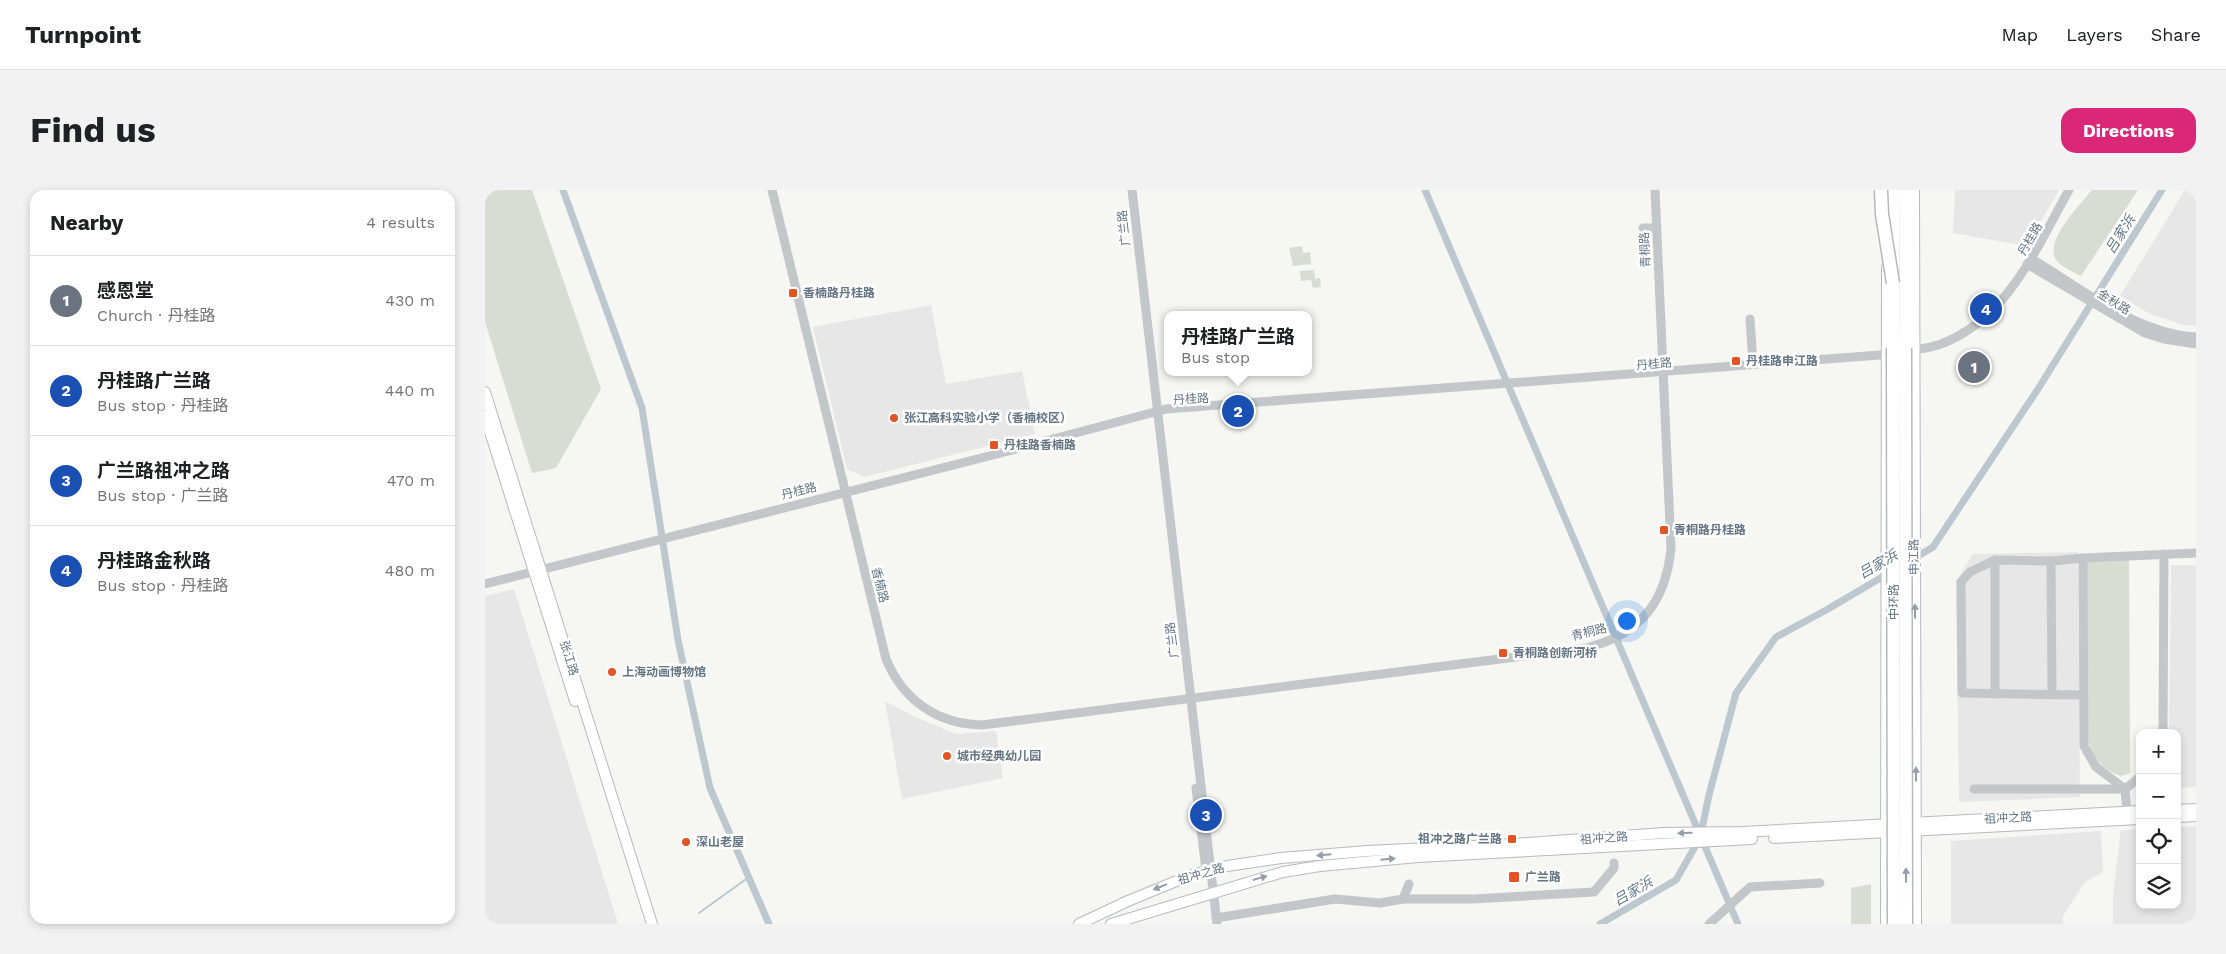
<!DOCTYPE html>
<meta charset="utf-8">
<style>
:root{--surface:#fff;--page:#f2f2f2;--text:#202124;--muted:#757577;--line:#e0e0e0;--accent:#db2777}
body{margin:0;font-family:"Work Sans","Noto Sans SC",sans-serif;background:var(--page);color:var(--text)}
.controls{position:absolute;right:15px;bottom:15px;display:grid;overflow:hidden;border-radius:10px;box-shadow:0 2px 8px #0003}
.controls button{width:45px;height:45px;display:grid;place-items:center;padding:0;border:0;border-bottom:1px solid var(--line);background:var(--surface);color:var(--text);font:25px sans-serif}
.you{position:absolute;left:1141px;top:430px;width:18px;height:18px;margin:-12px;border:4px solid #fff;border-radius:50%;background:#1a73e8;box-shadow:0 0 0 8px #1a73e833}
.badge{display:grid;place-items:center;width:32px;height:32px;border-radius:50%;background:var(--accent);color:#fff;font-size:16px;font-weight:700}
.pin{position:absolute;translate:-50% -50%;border:2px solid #fff;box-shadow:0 1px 5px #0006}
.popup{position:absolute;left:679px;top:121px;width:148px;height:65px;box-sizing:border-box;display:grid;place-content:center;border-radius:10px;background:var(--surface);filter:drop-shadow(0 1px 4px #0005);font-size:16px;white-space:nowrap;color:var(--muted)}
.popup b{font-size:19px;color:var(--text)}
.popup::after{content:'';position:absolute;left:50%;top:100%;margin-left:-10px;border:10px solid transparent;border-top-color:var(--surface)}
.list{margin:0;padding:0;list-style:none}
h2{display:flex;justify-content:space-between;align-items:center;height:65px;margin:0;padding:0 20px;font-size:21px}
h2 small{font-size:16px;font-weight:400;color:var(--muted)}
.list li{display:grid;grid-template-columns:32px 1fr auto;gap:15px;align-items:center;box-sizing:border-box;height:90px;padding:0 20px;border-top:1px solid var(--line)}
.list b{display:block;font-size:19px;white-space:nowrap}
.list p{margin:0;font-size:16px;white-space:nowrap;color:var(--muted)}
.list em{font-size:16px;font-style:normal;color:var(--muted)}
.icon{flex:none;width:28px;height:28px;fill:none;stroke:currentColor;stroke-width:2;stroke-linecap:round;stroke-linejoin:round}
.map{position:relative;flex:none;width:1711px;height:734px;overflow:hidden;border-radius:15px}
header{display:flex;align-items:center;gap:30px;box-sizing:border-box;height:70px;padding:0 25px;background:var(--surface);border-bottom:1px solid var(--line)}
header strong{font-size:24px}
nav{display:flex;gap:28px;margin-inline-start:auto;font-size:18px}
.intro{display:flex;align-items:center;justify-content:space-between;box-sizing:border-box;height:120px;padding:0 30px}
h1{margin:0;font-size:35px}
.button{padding:12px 22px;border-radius:15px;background:var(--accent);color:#fff;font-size:18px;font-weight:700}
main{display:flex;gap:30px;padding:0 30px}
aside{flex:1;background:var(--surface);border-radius:15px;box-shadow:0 2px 8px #0003}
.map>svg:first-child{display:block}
.built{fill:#e6e7e6}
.green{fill:#d7ddd3}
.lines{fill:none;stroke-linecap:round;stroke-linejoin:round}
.stream{stroke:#bcc8cd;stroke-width:2}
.canal{stroke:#bcc8cd;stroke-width:7}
.major-casing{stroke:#b6babe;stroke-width:12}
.highway-casing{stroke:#b6b9bc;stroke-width:15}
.minor{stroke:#c3c7ca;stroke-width:9}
.major{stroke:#fff;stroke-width:10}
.highway{stroke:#fff;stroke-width:12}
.highway-bridge-casing{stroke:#b6b9bc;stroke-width:15;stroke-linecap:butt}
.highway-bridge{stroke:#fff;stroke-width:12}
.oneway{fill:#939ea9}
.poi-dot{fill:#e45324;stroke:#fff;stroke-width:2}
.labels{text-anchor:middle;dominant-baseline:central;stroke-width:5;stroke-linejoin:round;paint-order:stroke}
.street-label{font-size:12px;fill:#657584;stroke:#fff}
.poi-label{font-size:12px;font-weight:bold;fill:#657584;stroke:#fff;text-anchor:start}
.water-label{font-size:14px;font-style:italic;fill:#607780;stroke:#fff}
</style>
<header>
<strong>Turnpoint</strong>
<nav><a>Map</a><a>Layers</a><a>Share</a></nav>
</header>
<div class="intro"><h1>Find us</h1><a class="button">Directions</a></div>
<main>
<aside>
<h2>Nearby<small>4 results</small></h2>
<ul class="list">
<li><span class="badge" style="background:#6b7280">1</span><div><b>感恩堂</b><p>Church · 丹桂路</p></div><em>430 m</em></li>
<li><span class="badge" style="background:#1a4fb4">2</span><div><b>丹桂路广兰路</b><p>Bus stop · 丹桂路</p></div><em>440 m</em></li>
<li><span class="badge" style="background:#1a4fb4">3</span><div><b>广兰路祖冲之路</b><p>Bus stop · 广兰路</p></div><em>470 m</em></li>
<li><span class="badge" style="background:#1a4fb4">4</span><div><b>丹桂路金秋路</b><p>Bus stop · 丹桂路</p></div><em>480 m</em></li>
</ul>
</aside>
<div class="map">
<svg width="1711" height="734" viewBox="0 0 1711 734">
<rect width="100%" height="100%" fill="#f6f6f2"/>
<!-- built -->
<g class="built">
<polygon points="1470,0 1574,0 1541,56 1468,43"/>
<polygon points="1700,0 1711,0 1711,136 1699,135 1665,124 1635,106"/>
<polygon points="446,115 461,194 537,181 550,244 379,287 362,279 328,137"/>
<polygon points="1593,362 1595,607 1474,612 1471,391 1488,364"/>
<polygon points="1686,375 1711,375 1711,597 1692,598 1692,543 1684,543"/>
<polygon points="29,399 133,734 0,734 0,406"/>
<polygon points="400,511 428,526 471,544 511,541 518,588 417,609"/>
<polygon points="1711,636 1711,734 1628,734 1628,705 1636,640 1655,639 1655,715 1692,715 1692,637"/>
<polygon points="1616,641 1618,682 1600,692 1578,726 1578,734 1466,734 1466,651"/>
</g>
<!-- green -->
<g class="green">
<polygon points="0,0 47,0 116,199 71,278 47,283 0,132"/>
<path d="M1607 0H1653L1596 86C1589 82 1579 78 1573 72 1555 54 1596 14 1607 0Z"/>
<polygon points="817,56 818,63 825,62 826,74 808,76 804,58"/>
<polygon points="829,80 830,89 835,88 836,97 828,98 826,90 816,91 815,81"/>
<path d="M1644 369 1645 583 1637 586C1618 581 1609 569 1603 551L1602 371Z"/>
<polygon points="1386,694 1386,734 1366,734 1366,698"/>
</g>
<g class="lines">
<!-- stream -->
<polyline class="stream" points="214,723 264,687"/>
<!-- canal -->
<g class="canal">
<polyline points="78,0 157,218 193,450 225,598 284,734"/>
<polyline points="940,0 1253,734"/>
<polyline points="1428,369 1448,357 1553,199 1677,0"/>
<polyline points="1115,734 1191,690 1215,648 1224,605 1251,503 1291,447 1343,419 1404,383"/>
</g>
<!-- major casing -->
<g class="major-casing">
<g id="major">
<polyline points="1429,0 1431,734"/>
<polyline points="0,202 167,734"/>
<polyline points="0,226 90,511"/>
<polyline points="1692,620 1711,619"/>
<polyline points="1692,627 1711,626"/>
<polyline points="1289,648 1655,629"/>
<polyline points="594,734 643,711 706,685 742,676 796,668 882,661 1028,654 1179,643 1257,642 1655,621"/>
<polyline points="626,734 798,682 835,676 933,667 1267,649"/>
<polyline points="1401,734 1402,78"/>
</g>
</g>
<!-- highway casing -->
<g class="highway-casing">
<g id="highway">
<polyline points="1408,158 1409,0"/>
<polyline points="1420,158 1421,0"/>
</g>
</g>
<!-- minor -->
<g class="minor">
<path d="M287 0 401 469C418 510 452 534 497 535L1101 458C1154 445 1181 413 1186 358L1170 0"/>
<polyline points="647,0 732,734"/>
<polyline points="1158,38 1172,38"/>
<path d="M1545 68C1596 98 1651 144 1711 147"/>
<polyline points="1542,74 1660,143 1679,149 1711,154"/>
<polyline points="1265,129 1268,174"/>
<path d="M1423 161C1433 159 1444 158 1453 155 1522 131 1551 58 1584 0"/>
<polyline points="1598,368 1711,363"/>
<polyline points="1566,371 1567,504"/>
<polyline points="0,394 512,264 681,219 1408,164"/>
<polyline points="1510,504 1510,370"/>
<polyline points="1598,505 1477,503 1476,392 1485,382 1510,370 1566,371 1598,368 1599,556 1611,577 1640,599"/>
<polyline points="1678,543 1679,364"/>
<polyline points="711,598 721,680"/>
<polyline points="1489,599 1640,599 1655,587"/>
<polyline points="1640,599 1642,622"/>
<polyline points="918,709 924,694"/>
<polyline points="731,728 850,709 895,713 918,709 988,709 1109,702 1129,678 1129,673"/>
<polyline points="1224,734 1265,697 1335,693"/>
</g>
<!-- major -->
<use href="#major" class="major"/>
<!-- highway -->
<use href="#highway" class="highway"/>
<!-- highway-bridge casing -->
<g class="highway-bridge-casing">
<g id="highway-bridge">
<polyline points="1396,0 1397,24 1408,93"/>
<polyline points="1408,158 1409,734"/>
<polyline points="1420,158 1421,734"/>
</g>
</g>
<!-- highway-bridge -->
<use href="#highway-bridge" class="highway-bridge"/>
</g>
<!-- one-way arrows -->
<defs><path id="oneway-solid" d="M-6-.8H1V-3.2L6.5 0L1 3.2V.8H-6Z" transform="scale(1.25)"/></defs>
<g class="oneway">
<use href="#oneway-solid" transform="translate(1430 421) rotate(-90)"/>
<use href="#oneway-solid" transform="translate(1431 584) rotate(-90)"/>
<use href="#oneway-solid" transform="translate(1200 643) rotate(179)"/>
<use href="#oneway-solid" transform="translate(839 665) rotate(175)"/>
<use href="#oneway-solid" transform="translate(903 669) rotate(-5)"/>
<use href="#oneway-solid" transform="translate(1421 685) rotate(-90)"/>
<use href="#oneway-solid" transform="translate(775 688) rotate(-16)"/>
<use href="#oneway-solid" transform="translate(675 697) rotate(158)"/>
</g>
<!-- markers -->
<g class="poi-dot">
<rect x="303" y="98" width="10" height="10" rx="2.5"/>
<rect x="1246" y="166" width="10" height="10" rx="2.5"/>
<circle cx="409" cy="228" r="5"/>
<rect x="504" y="250" width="10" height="10" rx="2.5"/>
<rect x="1174" y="335" width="10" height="10" rx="2.5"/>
<rect x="1013" y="458" width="10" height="10" rx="2.5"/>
<circle cx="127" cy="482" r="5"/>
<circle cx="462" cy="566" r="5"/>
<rect x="1022" y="644" width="10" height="10" rx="2.5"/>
<circle cx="201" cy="652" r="5"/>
<rect x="1023" y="681" width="12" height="12" rx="2.5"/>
</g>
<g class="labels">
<!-- street labels -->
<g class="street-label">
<text transform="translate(639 38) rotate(-96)">广兰路</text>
<text transform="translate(1545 49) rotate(-60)">丹桂路</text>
<text transform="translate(1160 60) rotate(-92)">青桐路</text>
<text transform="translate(1629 112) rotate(32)">金秋路</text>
<text transform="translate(1169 174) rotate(-5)">丹桂路</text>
<text transform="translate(706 209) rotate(-3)">丹桂路</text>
<text transform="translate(314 301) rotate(-14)">丹桂路</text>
<text transform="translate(1429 367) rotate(-91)">申江路</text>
<text transform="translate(395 395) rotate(76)">香楠路</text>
<text transform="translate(1409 412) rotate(-90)">中环路</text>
<text transform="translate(1104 442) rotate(-14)">青桐路</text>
<text transform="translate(687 450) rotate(-97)">广兰路</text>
<text transform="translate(84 468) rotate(73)">张江路</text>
<text transform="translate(1523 628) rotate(-3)">祖冲之路</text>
<text transform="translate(1119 648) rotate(-4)">祖冲之路</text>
<text transform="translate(716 684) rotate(-16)">祖冲之路</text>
</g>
<!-- poi labels -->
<g class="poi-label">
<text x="318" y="103">香楠路丹桂路</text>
<text x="1261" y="171">丹桂路申江路</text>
<text x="419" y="228">张江高科实验小学（香楠校区）</text>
<text x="519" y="255">丹桂路香楠路</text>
<text x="1189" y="340">青桐路丹桂路</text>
<text x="1028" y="463">青桐路创新河桥</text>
<text x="137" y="482">上海动画博物馆</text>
<text x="472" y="566">城市经典幼儿园</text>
<text x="1017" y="649" text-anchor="end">祖冲之路广兰路</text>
<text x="211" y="652">深山老屋</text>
<text x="1040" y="687">广兰路</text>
</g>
<!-- water labels -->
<g class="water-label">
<text transform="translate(1635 44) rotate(-58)">吕家浜</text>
<text transform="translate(1393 374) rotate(-30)">吕家浜</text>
<text transform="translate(1148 701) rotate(-30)">吕家浜</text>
</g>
</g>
</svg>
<div class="controls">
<button>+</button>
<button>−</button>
<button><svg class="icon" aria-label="locate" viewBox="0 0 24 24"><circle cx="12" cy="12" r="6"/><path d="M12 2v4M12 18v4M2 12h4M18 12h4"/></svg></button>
<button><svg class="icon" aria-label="layers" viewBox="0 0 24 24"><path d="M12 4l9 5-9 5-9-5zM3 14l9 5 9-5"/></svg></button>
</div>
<div class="you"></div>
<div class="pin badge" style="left:1489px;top:177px;background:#6b7280">1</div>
<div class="pin badge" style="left:753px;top:221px;background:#1a4fb4">2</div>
<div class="popup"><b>丹桂路广兰路</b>Bus stop</div>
<div class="pin badge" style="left:721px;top:625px;background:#1a4fb4">3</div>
<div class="pin badge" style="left:1501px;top:119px;background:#1a4fb4">4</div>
</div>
</main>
